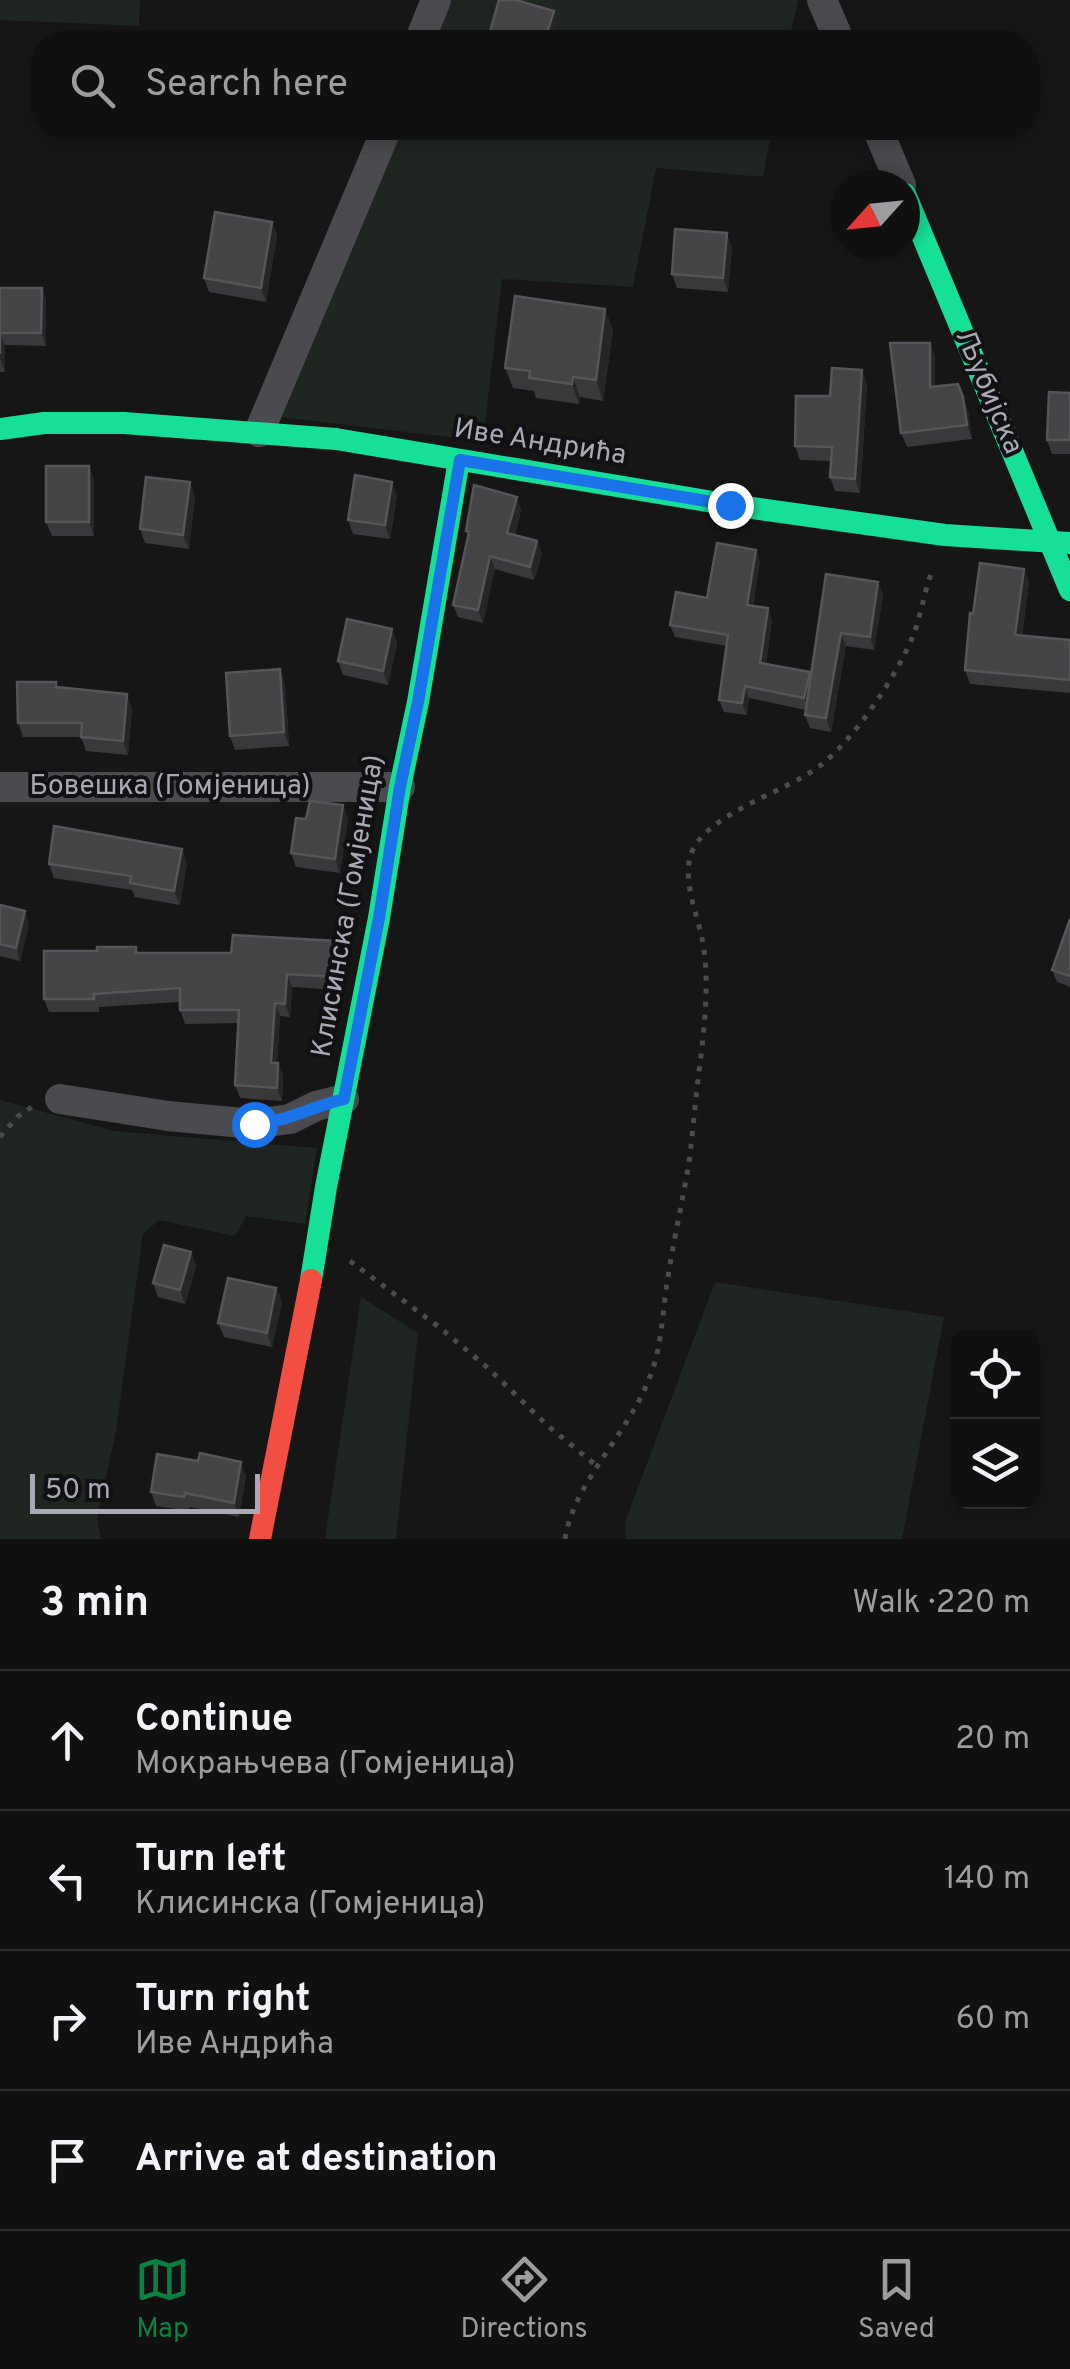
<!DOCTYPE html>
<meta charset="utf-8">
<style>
:root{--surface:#101010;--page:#1e1e1e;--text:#f1f3f6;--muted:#9c9d9f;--line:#303030;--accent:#0b8043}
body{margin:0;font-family:Overpass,sans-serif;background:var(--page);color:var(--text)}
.controls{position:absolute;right:30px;bottom:30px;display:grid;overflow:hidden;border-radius:20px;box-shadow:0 5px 15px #0003}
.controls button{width:90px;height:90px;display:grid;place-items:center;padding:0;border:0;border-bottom:2px solid var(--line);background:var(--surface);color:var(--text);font:50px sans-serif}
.compass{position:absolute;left:830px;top:170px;width:90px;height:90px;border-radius:50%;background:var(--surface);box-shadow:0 5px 15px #0003;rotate:243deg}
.scale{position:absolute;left:30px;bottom:25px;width:230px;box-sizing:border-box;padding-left:10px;border:5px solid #a9a9b6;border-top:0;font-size:28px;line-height:35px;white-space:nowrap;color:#a9a9b6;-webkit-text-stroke:8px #111012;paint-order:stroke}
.stop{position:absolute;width:30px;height:30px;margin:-22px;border:8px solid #1a73e8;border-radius:50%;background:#fff}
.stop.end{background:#1a73e8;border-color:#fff;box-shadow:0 2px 10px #0008}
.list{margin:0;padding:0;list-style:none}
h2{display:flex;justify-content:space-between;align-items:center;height:130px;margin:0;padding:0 40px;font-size:42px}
h2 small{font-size:32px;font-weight:400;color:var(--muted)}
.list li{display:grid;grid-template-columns:65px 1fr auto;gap:30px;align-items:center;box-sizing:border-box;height:140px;padding:0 40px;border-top:2px solid var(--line)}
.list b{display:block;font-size:38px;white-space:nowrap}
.list p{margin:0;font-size:32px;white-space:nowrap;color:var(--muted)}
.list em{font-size:32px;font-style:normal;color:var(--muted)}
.icon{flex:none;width:55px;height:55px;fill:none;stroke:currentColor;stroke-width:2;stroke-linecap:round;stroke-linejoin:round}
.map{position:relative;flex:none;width:1070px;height:1539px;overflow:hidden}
.search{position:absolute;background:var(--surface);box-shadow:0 5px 15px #0003;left:30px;right:30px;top:30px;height:110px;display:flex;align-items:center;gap:25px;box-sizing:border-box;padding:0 35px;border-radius:40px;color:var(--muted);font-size:38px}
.sheet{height:690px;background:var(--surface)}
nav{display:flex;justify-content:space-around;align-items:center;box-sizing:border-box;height:140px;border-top:2px solid var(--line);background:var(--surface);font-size:28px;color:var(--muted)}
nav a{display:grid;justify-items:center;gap:5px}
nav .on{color:var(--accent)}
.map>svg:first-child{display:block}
.green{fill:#1f2520}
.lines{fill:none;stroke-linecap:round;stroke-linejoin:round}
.path{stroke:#4c4c50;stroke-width:5;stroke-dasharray:5 8;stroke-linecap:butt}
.street{stroke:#4b4b4f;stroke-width:30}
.fast{stroke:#16e098;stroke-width:22}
.jam{stroke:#f24e42;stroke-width:22}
.wall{fill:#39393b}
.shaded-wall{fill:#262627}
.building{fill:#454548;stroke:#55555a;stroke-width:2.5}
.route{stroke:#1a73e8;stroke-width:12}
.labels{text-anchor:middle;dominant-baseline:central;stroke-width:8;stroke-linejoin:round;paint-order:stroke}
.street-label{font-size:28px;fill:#a9a9b6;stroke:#111012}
</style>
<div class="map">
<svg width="1070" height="1539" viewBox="0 0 1070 1539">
<rect width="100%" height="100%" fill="#161616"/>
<!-- green -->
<g class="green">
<polygon points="0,0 140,0 139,26 0,20"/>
<polygon points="444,0 798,0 789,42 427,42"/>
<polygon points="393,128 772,128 763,177 656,168 633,287 502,279 483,441 279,417"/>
<polygon points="0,1100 114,1131 317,1148 305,1224 246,1216 235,1236 159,1220 143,1234 116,1431 97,1518 101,1539 0,1539"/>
<polygon points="715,1282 944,1317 902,1539 626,1539 625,1522"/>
<polygon points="361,1297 418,1333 396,1539 325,1539"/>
</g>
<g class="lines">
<!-- path -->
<g class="path">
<polyline points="0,1137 17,1117 33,1106"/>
<polyline points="350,1261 439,1327 488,1368 548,1426 597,1466"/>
<path d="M565 1539C574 1482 628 1434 649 1379 661 1350 662 1320 666 1290 672 1247 682 1205 689 1162 693 1132 695 1102 699 1072 704 1029 710 986 703 943 698 916 682 881 691 854 706 813 787 792 821 765 855 738 896 677 913 636 921 616 924 592 932 571"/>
</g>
<!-- street -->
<g class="street">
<polyline points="822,0 840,42"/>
<polyline points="419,42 436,0"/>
<polyline points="877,128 901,185"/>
<polyline points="259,432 387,128"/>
<polyline points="0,787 400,787"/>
<polyline points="60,1099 168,1116 254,1124 290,1119 316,1106 344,1099"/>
</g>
<!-- fast -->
<g class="fast">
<polyline points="905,194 1070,590"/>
<polyline points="0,429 44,423 124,423 336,439 731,505 945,535 1070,543"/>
<polyline points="311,1280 326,1187 379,918 400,787 418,702 459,460"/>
</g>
<!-- jam -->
<polyline class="jam" points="260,1539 311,1280"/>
</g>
<!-- wall -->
<g class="wall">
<polygon points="272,222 277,236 266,302 209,292 204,278"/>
<polygon points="732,247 728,292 677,288 672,274"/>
<polygon points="0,288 42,288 46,301 46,346 5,345 5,372 0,372"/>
<polygon points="613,329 603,401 580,397 579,404 536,398 534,391 513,388 505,368"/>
<polygon points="930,343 935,357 935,386 968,411 972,439 907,447 901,433"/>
<polygon points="867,384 860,493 835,491 830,477 831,461 800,460 795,446"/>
<polygon points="1070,394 1070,454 1052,454 1047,440"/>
<polygon points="89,466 94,480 94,536 52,536 46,522"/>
<polygon points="195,496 189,549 145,543 140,529"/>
<polygon points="397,496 390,539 353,534 348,520"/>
<polygon points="521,510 515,535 537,541 542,554 534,580 495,569 483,623 458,617 453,605 468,537 466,531"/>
<polygon points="760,562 753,606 772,620 766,664 810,672 811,676 878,582 883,595 874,650 846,646 831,732 810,728 805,715 806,710 749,698 747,715 724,712 719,700 727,646 675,637 670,625"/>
<polygon points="1024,569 1029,582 1022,636 1070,640 1070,693 970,684 965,670 973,614"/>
<polygon points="392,629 397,643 388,685 343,675 338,661"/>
<polygon points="285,683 289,746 235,750 230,736"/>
<polygon points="57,687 132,708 128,755 86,751 81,737 23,737 18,723"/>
<polygon points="343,805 348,819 340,873 296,867 291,853 306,819"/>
<polygon points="187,863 180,905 135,897 132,890 54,878 49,864"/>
<polygon points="0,905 29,924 20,961 0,956"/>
<polygon points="1070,919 1070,987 1057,982 1052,970"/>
<polygon points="136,947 138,953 342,954 339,990 292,987 290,1017 280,1016 277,1063 283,1076 282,1101 240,1098 235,1085 238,1023 185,1024 180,1010 180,1002 99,1007 99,1012 49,1012 44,999 97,951"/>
<polygon points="191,1252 196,1266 185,1304 158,1297 153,1283"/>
<polygon points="276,1288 282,1302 272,1347 224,1337 218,1323"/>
<polygon points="246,1476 239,1517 190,1507 189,1511 156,1506 151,1492"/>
</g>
<!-- shaded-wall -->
<g class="shaded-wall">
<polygon points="554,11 559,25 554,42 544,42"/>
<polygon points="272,222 277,236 266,302 261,288"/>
<polygon points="727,233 732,247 728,292 723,278"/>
<polygon points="42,288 46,301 46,346 41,333"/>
<polygon points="605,309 613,329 603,401 596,380"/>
<polygon points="0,333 5,345 5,372 0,359"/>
<polygon points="930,343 935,357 935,401 930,387"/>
<polygon points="862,370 867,384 860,493 855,479"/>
<polygon points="573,377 580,397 579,404 572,384"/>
<polygon points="963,397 968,411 972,439 967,425"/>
<polygon points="89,466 94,480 94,536 89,522"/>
<polygon points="190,482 195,496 189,549 183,535"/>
<polygon points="392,482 397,496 390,539 385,525"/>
<polygon points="517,497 521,510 512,545 507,533"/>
<polygon points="537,541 542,554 534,580 530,567"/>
<polygon points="756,550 760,562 751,617 747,605"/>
<polygon points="490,556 495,569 483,623 478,610"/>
<polygon points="1024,569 1029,582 1020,649 1015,635"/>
<polygon points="878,582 883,595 874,650 870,637"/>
<polygon points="768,608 772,620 765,675 760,663"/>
<polygon points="392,629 397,643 388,685 383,671"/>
<polygon points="841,633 846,646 831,732 826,718"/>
<polygon points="280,669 285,683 289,746 284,732"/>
<polygon points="810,672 814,684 809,710 804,698"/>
<polygon points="745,686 749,698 747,715 742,703"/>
<polygon points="127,694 132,708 128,755 123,741"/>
<polygon points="343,805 348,819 340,873 335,859"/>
<polygon points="182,849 187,863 180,905 174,891"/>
<polygon points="25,911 29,924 20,961 16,948"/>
<polygon points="337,941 342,954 339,990 335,977"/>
<polygon points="287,974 292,987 290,1017 285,1004"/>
<polygon points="275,1003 280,1016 276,1076 271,1063"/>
<polygon points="278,1063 283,1076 282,1101 277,1088"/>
<polygon points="191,1252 196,1266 185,1304 180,1290"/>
<polygon points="276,1288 282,1302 272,1347 267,1333"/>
<polygon points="241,1462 246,1476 239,1517 234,1503"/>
</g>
<!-- building -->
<g class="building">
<polygon points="499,0 516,0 554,11 544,42 487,42"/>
<polygon points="215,212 272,222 261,288 204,278"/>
<polygon points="675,229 727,233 723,278 672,274"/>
<polygon points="0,288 42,288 41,333 0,333 0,354"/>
<polygon points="515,296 605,309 596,380 573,377 572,384 529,378 530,371 505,368"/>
<polygon points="890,343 930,343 930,387 958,384 963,397 967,425 901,433"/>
<polygon points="832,368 862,370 855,479 830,477 832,447 795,446 796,396 830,396"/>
<polygon points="1049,392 1070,393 1070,440 1047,440"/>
<rect x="46" y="466" width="43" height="56"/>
<polygon points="355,475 392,482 385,525 348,520"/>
<polygon points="146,477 190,482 183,535 140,529"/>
<polygon points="474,485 517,497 507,533 537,541 530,567 490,556 478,610 453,605 469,532 466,531"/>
<polygon points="717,543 756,550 747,605 768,608 760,663 810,672 804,698 745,686 742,703 719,700 728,635 670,625 676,592 707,598"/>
<polygon points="980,563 1024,569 1015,635 1070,640 1070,680 965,670 970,613 973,614"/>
<polygon points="826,574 878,582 870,637 841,633 826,718 805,715"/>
<polygon points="347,619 392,629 383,671 338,661"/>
<polygon points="280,669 284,732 230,736 226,673"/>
<polygon points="17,682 56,682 56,687 127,694 123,741 81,737 82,723 18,723"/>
<polygon points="310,801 343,805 335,859 291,853 296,818 306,819"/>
<polygon points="54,826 182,849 174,891 130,883 131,876 49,864"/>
<polygon points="0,905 25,911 16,948 0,944"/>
<polygon points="1070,919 1070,976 1052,970"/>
<polygon points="233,935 337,941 335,977 287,974 285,1004 275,1003 271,1063 278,1063 277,1088 235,1085 239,1010 180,1010 180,988 94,994 94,999 44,999 44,951 97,951 97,947 136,947 136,953 231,953"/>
<polygon points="164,1245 191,1252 180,1290 153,1283"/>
<polygon points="228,1278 276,1288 267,1333 218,1323"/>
<polygon points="200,1453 241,1462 234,1503 185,1493 184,1497 151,1492 157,1454 198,1461"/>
</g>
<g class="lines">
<!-- route -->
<path class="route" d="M254 1124C290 1121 311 1107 344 1099L379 918 400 787 418 702 460 460 730 505"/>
</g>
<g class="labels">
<!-- street labels -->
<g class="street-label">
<text transform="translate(988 392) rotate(67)">Љубијска</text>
<text transform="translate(540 443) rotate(9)">Иве Андрића</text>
<text x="170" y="787">Бовешка (Гомјеница)</text>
<text transform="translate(349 906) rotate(-80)">Клисинска (Гомјеница)</text>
</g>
</g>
</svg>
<div class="controls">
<button><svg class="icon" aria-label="locate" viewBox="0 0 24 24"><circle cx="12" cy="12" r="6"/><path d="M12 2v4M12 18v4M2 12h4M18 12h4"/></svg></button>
<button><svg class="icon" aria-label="layers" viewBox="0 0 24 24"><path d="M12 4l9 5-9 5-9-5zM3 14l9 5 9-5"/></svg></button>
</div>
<svg class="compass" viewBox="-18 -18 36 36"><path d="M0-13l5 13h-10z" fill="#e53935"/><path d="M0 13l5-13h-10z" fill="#9c9d9f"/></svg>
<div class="scale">50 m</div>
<div class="stop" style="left:254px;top:1124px"></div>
<div class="stop end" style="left:730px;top:505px"></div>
<div class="search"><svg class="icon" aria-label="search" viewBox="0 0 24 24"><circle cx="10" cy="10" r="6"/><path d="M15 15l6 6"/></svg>Search here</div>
</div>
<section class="sheet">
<h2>3 min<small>Walk · 220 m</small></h2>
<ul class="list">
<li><svg class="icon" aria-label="ahead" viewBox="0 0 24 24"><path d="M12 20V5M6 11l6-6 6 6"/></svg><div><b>Continue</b><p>Мокрањчева (Гомјеница)</p></div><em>20 m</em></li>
<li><svg class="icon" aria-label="left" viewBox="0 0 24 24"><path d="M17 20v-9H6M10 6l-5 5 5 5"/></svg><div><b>Turn left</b><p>Клисинска (Гомјеница)</p></div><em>140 m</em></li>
<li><svg class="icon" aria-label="right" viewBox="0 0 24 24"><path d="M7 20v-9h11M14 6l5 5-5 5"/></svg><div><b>Turn right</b><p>Иве Андрића</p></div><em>60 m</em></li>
<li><svg class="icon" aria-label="arrive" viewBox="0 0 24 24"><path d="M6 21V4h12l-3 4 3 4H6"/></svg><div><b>Arrive at destination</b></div></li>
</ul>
</section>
<nav>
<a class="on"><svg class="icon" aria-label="map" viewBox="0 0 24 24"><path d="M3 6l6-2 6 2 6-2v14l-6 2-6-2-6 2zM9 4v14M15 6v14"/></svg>Map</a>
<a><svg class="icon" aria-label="directions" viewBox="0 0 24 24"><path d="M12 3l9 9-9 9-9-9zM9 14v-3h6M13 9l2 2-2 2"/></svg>Directions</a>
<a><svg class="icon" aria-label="saved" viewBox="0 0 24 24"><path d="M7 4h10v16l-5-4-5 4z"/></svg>Saved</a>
</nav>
